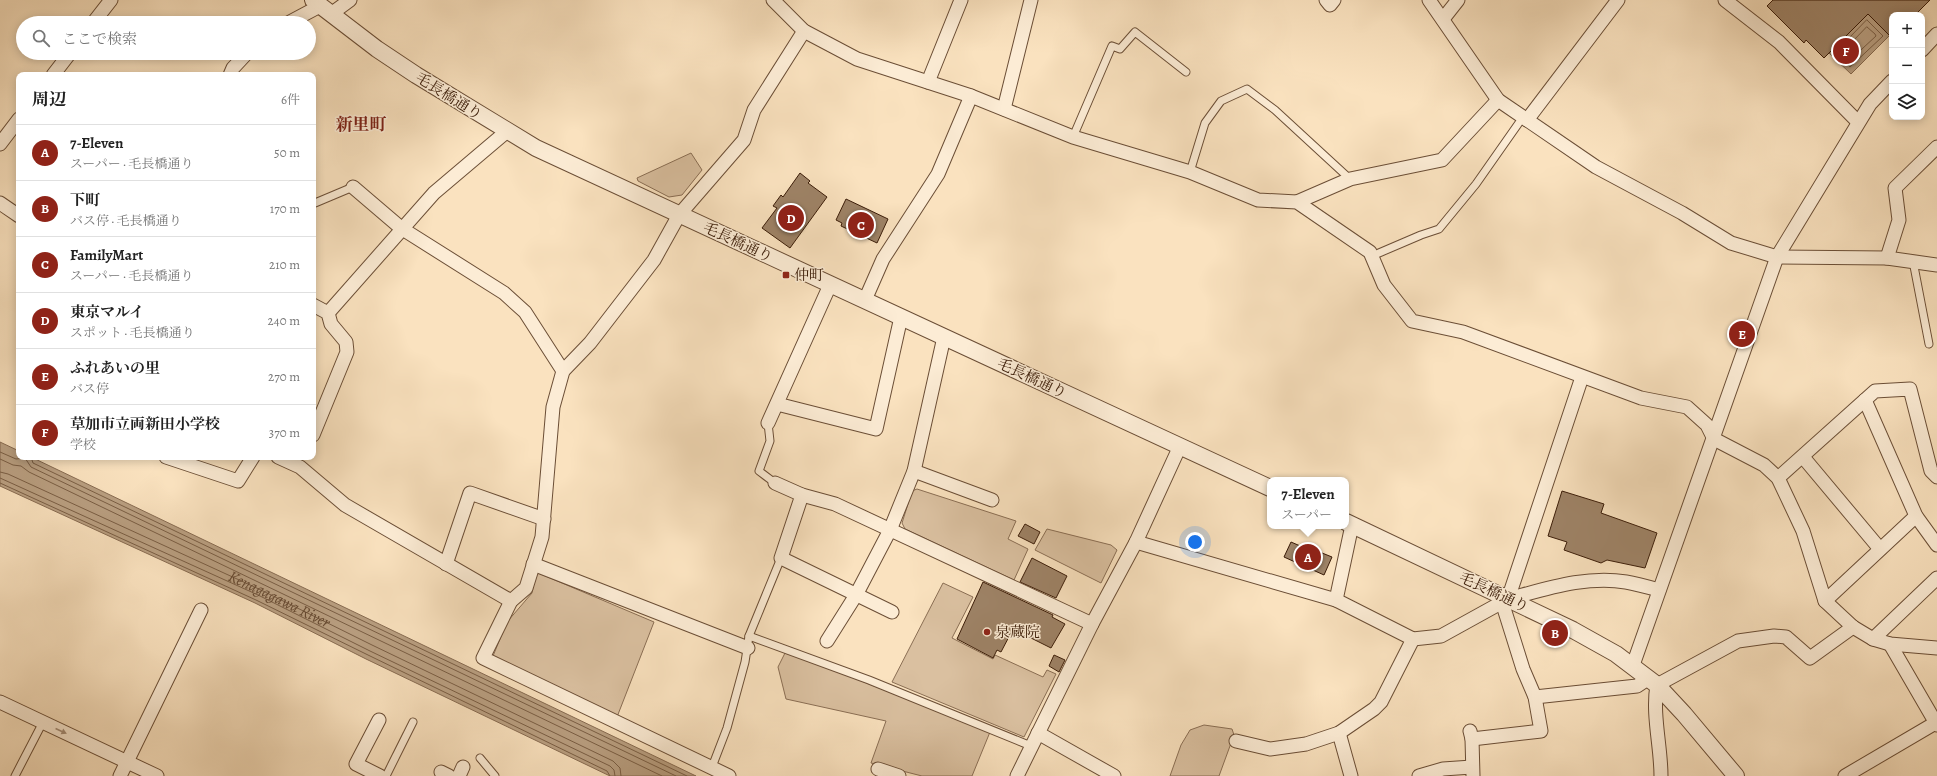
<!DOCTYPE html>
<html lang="ja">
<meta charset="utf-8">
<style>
:root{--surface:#fff;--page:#f2f2f2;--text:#222;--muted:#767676;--line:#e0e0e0;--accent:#8f2418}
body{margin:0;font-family:Alegreya,"Noto Serif JP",serif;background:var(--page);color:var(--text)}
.controls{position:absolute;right:12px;top:12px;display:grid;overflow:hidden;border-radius:8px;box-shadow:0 2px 10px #0003}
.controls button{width:36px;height:36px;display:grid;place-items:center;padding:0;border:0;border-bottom:1px solid var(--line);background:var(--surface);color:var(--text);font:20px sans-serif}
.you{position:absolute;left:1195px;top:542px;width:14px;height:14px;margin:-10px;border:3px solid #fff;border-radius:50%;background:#1a73e8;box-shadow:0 0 0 6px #1a73e833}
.badge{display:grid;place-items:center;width:26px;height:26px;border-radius:50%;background:var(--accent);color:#fff;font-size:13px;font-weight:700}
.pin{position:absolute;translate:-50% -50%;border:2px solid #fff;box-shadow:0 1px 4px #0006}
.popup{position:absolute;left:1267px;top:477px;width:82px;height:52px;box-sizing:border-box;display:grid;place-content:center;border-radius:8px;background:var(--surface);filter:drop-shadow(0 1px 3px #0005);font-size:13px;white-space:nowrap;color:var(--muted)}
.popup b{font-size:15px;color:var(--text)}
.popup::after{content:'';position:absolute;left:50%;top:100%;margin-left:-8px;border:8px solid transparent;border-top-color:var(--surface)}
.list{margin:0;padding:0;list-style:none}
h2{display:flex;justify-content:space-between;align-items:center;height:52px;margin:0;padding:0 16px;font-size:17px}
h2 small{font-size:13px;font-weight:400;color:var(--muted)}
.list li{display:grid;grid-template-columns:26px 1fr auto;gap:12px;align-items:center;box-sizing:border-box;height:56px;padding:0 16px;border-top:1px solid var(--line)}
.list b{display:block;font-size:15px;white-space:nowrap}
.list p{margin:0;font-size:13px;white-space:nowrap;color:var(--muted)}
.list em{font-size:13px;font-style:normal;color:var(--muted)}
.icon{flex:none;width:22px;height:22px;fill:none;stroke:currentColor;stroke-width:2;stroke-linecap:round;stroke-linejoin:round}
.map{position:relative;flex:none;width:1937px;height:776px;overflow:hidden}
.search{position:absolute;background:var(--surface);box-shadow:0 2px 10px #0003;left:16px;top:16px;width:300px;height:44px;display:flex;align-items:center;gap:10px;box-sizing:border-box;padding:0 14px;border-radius:22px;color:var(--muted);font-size:15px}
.panel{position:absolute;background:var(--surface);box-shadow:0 2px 10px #0003;left:16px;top:72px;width:300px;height:388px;border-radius:8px}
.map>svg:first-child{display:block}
.green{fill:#dac0a0;stroke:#8a6e54}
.water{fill:#b99f81;stroke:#876b51}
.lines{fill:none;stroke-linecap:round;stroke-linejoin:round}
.shore{stroke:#7a5e44;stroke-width:1}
.building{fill:#9e8367;stroke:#3b1c08}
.service-casing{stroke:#6b4e36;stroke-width:9}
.minor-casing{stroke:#6b4e36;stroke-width:15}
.tertiary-casing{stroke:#6b4e36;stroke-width:18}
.service{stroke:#fcecd5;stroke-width:7}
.minor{stroke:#fcecd5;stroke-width:13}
.tertiary{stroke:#fcecd5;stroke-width:16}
.oneway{fill:#a58e79}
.poi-dot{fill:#8f2418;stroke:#fcecd5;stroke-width:1.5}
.labels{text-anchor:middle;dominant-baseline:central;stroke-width:3;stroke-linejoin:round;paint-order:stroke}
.street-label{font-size:15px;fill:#3b1c08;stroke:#fcecd5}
.poi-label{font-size:15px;fill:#3b1c08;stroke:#fcecd5;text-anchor:start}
.water-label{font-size:16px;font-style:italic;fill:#674a32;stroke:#fcecd5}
.quarter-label{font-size:17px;font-weight:bold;fill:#7a1f14;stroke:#fcecd5}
</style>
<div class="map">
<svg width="1937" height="776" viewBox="0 0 1937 776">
<rect width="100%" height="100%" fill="#fae2bf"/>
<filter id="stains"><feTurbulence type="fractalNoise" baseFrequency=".005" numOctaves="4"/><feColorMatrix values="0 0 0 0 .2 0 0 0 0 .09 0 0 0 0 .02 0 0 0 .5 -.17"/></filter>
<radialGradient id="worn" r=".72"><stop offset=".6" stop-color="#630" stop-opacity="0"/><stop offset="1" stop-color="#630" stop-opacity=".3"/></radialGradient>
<!-- green -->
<g class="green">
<polygon points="691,153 702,170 682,195 669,197 638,181 637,178"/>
<polygon points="917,489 1016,521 1008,539 1028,549 1014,580 905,529 902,523 912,491"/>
<polygon points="1047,529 1111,545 1117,550 1101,583 1035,550"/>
<polygon points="536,572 654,622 617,717 493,656 507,622 532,593"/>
<polygon points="943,583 973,597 952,638 993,659 995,655 1043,677 1047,670 1056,674 1024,737 892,682"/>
<polygon points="786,651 990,732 972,776 922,776 871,763 886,721 786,699 778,667"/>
<polygon points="1204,725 1232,729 1234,735 1219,776 1170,776 1181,745 1190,730"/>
</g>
<!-- water -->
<g class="water">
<polygon points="1868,14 1890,35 1851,74 1829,53"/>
<polygon points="0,442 19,451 19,457 31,457 696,776 610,776 366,659 255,603 0,486"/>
</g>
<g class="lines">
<!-- shore -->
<g class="shore">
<polygon points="1867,20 1883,36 1850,67 1836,52"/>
<polygon points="1867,27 1875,34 1876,36 1850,60 1843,52"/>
<polyline points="0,452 16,459 25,458 31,467 676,776"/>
<polyline points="31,457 33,463 687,776"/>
<polyline points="0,459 13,465 21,466 29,472 662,776"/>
<path id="s1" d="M0 472 8 474 261 590 372 645 613 761 620 768 621 776"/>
<polyline points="0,478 258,595 370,651 610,766 614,770 615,776"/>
<polyline points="0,483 256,600 368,655 607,771 610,776"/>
</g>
</g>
<!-- building -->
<g class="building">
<polygon points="1773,0 1930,0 1915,15 1892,15 1892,38 1868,14 1824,58 1806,40 1804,43 1767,6"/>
<polygon points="800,173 810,181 808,183 827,197 790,248 762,228 777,208 773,206 781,195 783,197"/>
<polygon points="846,199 888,219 877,243 841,226 842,223 836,220"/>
<polygon points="1562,491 1604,504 1601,513 1657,533 1645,568 1607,560 1601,563 1564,550 1567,542 1548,536"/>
<polygon points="1025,524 1040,532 1034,544 1018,536"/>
<polygon points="1291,542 1321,555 1322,553 1332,557 1324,575 1284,557"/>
<polygon points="1032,558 1067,576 1056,598 1020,582"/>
<polygon points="983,582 1053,615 1052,617 1065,624 1051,648 1013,629 1001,652 997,650 993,658 957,639"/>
<polygon points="1054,655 1065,660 1059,672 1049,666"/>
</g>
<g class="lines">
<!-- service casing -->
<g class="service-casing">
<g id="service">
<polyline points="1073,137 1112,46 1120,49 1135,32 1186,72"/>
<polyline points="1190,172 1205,123 1221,101 1247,89 1275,110 1350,179"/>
<polyline points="313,202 315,203 353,187"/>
<polyline points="1372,256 1421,235 1439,229 1476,184 1523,117"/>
<polyline points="1913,261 1929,344"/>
<polyline points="768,423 770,441 759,471 775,483"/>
<polyline points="749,636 869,680 1031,746"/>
<polyline points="480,758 495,776"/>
<polyline points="712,767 727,728 745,662 749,636 781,558"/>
<polyline points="15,776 43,722"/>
<polyline points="386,776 413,722"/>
</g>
</g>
<!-- minor casing -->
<g class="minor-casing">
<g id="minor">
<polyline points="773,0 804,31 857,59 971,96 1073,137 1190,172 1258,200 1297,202 1370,252 1384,285 1412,321 1463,332 1641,398 1687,407 1707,425 1714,439 1764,465 1778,478 1803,531 1825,601 1853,627 1873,639 1890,644 1937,648"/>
<polyline points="1326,0 1330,5 1334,0"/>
<polyline points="1429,0 1498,100 1596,167 1682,213 1731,243 1777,257 1887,258 1937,265"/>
<polyline points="1725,0 1779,42 1858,122"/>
<polyline points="331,14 350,0"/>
<polyline points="1443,19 1458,0"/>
<polyline points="93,23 111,0"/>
<polyline points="288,23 320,6"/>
<polyline points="1922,50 1937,34"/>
<polyline points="53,75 70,53"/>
<polyline points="230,75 233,68 247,53"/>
<polyline points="928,82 961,0"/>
<polyline points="1004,109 1031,0"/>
<polyline points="1527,120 1618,0"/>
<polyline points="0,144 19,119"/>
<polyline points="353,187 401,228 504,293 525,312 563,371"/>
<polyline points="1297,202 1350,179 1442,160 1498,100"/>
<polyline points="0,203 19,216"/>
<polyline points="1887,258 1899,220 1895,188 1937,147"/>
<polyline points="865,300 883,259 938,174 971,96"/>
<polyline points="313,305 328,313 331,324 346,342 347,352 313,435"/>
<polyline points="328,313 434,193 506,132"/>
<polyline points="1865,400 1916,516 1937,545"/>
<polyline points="777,404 876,429 901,317"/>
<polyline points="768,423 830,285"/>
<polyline points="166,457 238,481 253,457"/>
<polyline points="278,457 300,467 345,505 511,601"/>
<polyline points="1803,457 1880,549"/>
<polyline points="914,471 992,500"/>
<polyline points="1778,478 1875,391 1910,389 1931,471 1937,477"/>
<polyline points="775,483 802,495 835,504 1092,624"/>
<polyline points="802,495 781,558 892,612"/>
<polyline points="1352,525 1336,600 1413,639 1441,636 1508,599 1582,377"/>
<polyline points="1136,542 1336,600"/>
<polyline points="446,564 470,493 544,519"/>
<polyline points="533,564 748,648"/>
<path d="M1508 599C1546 589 1587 575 1626 582 1637 584 1648 587 1659 590"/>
<polyline points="1825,601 1916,516"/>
<polyline points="1873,639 1937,578"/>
<polyline points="827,641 856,595 890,530 914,471 944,337"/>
<polyline points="1890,644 1937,725"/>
<polyline points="1633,665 1777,257 1870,104 1892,81"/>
<polyline points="1535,697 1637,686 1649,678"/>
<polyline points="0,702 157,776"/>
<polyline points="379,720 356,764 380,776"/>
<polyline points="1470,731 1472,739 1473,776"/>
<polyline points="1038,733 1114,776"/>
<polyline points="1339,733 1351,776"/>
<polyline points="1472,739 1541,731 1535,697 1523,669 1502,602"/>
<polyline points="1236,741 1270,749 1306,744 1339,733 1374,709 1381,702 1413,639"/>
<polyline points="878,769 899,776"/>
<polyline points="441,772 449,776"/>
<polyline points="120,776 201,610"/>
<polyline points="459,776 463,767"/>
<polyline points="729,776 483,658 511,601 526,588 542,537 553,407 563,371 590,343 654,260 679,215 744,140 754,110 804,31"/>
<polyline points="1017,776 1092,624 1136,542 1180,446"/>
<polyline points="1419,776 1443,769 1472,767"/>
<path d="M1661 776C1661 746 1652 715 1657 685L1738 641 1774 636 1786 637 1810 658 1853 627"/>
<polyline points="1845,776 1937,722"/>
</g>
</g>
<!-- tertiary casing -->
<g class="tertiary-casing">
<g id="tertiary">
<polyline points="313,0 377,49 416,75 536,148 1270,488"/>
<polyline points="1346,522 1573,630 1616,654 1657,685 1684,714 1736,776"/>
</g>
</g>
<!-- service -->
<use href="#service" class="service"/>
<!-- minor -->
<use href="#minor" class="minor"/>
<!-- tertiary -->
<use href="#tertiary" class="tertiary"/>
</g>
<!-- one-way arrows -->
<defs><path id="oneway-solid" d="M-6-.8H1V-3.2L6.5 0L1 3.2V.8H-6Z"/></defs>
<use class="oneway" href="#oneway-solid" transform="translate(61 731) rotate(25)"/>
<!-- markers -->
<g class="poi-dot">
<rect x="782" y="271" width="8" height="8" rx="2"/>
<circle cx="987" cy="632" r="4"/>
</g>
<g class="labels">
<!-- street labels -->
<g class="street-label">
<text transform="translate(449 96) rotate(32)">毛長橋通り</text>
<text transform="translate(738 242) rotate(25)">毛長橋通り</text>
<text transform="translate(1032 378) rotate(25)">毛長橋通り</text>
<text transform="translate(1494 592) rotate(25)">毛長橋通り</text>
</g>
<!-- poi labels -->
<g class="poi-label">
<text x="794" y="275">仲町</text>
<text x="995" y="632">泉蔵院</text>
</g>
<!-- water labels -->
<g class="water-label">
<text stroke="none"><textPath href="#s1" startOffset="307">Kenagagawa River</textPath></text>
</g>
<!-- quarter labels -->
<g class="quarter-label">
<text x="361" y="124">新里町</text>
</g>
</g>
<rect width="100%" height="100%" filter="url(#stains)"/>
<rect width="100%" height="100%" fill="url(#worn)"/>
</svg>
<div class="controls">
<button>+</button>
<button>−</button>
<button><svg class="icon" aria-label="layers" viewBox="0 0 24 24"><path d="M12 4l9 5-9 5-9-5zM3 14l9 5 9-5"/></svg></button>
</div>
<div class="you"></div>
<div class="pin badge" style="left:1308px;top:557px">A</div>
<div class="popup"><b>7-Eleven</b>スーパー</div>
<div class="pin badge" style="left:1555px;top:633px">B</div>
<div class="pin badge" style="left:861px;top:225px">C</div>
<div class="pin badge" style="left:791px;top:218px">D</div>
<div class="pin badge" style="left:1742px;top:334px">E</div>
<div class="pin badge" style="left:1846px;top:51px">F</div>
<div class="search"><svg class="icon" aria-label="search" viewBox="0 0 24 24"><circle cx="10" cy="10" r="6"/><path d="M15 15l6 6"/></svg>ここで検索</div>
<section class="panel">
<h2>周辺<small>6件</small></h2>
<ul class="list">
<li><span class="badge">A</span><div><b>7-Eleven</b><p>スーパー · 毛長橋通り</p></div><em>50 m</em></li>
<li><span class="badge">B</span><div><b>下町</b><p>バス停 · 毛長橋通り</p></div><em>170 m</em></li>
<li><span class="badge">C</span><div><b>FamilyMart</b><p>スーパー · 毛長橋通り</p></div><em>210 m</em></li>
<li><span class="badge">D</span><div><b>東京マルイ</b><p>スポット · 毛長橋通り</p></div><em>240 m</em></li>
<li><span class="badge">E</span><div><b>ふれあいの里</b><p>バス停</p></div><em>270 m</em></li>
<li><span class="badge">F</span><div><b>草加市立両新田小学校</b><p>学校</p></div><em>370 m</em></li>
</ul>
</section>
</div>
